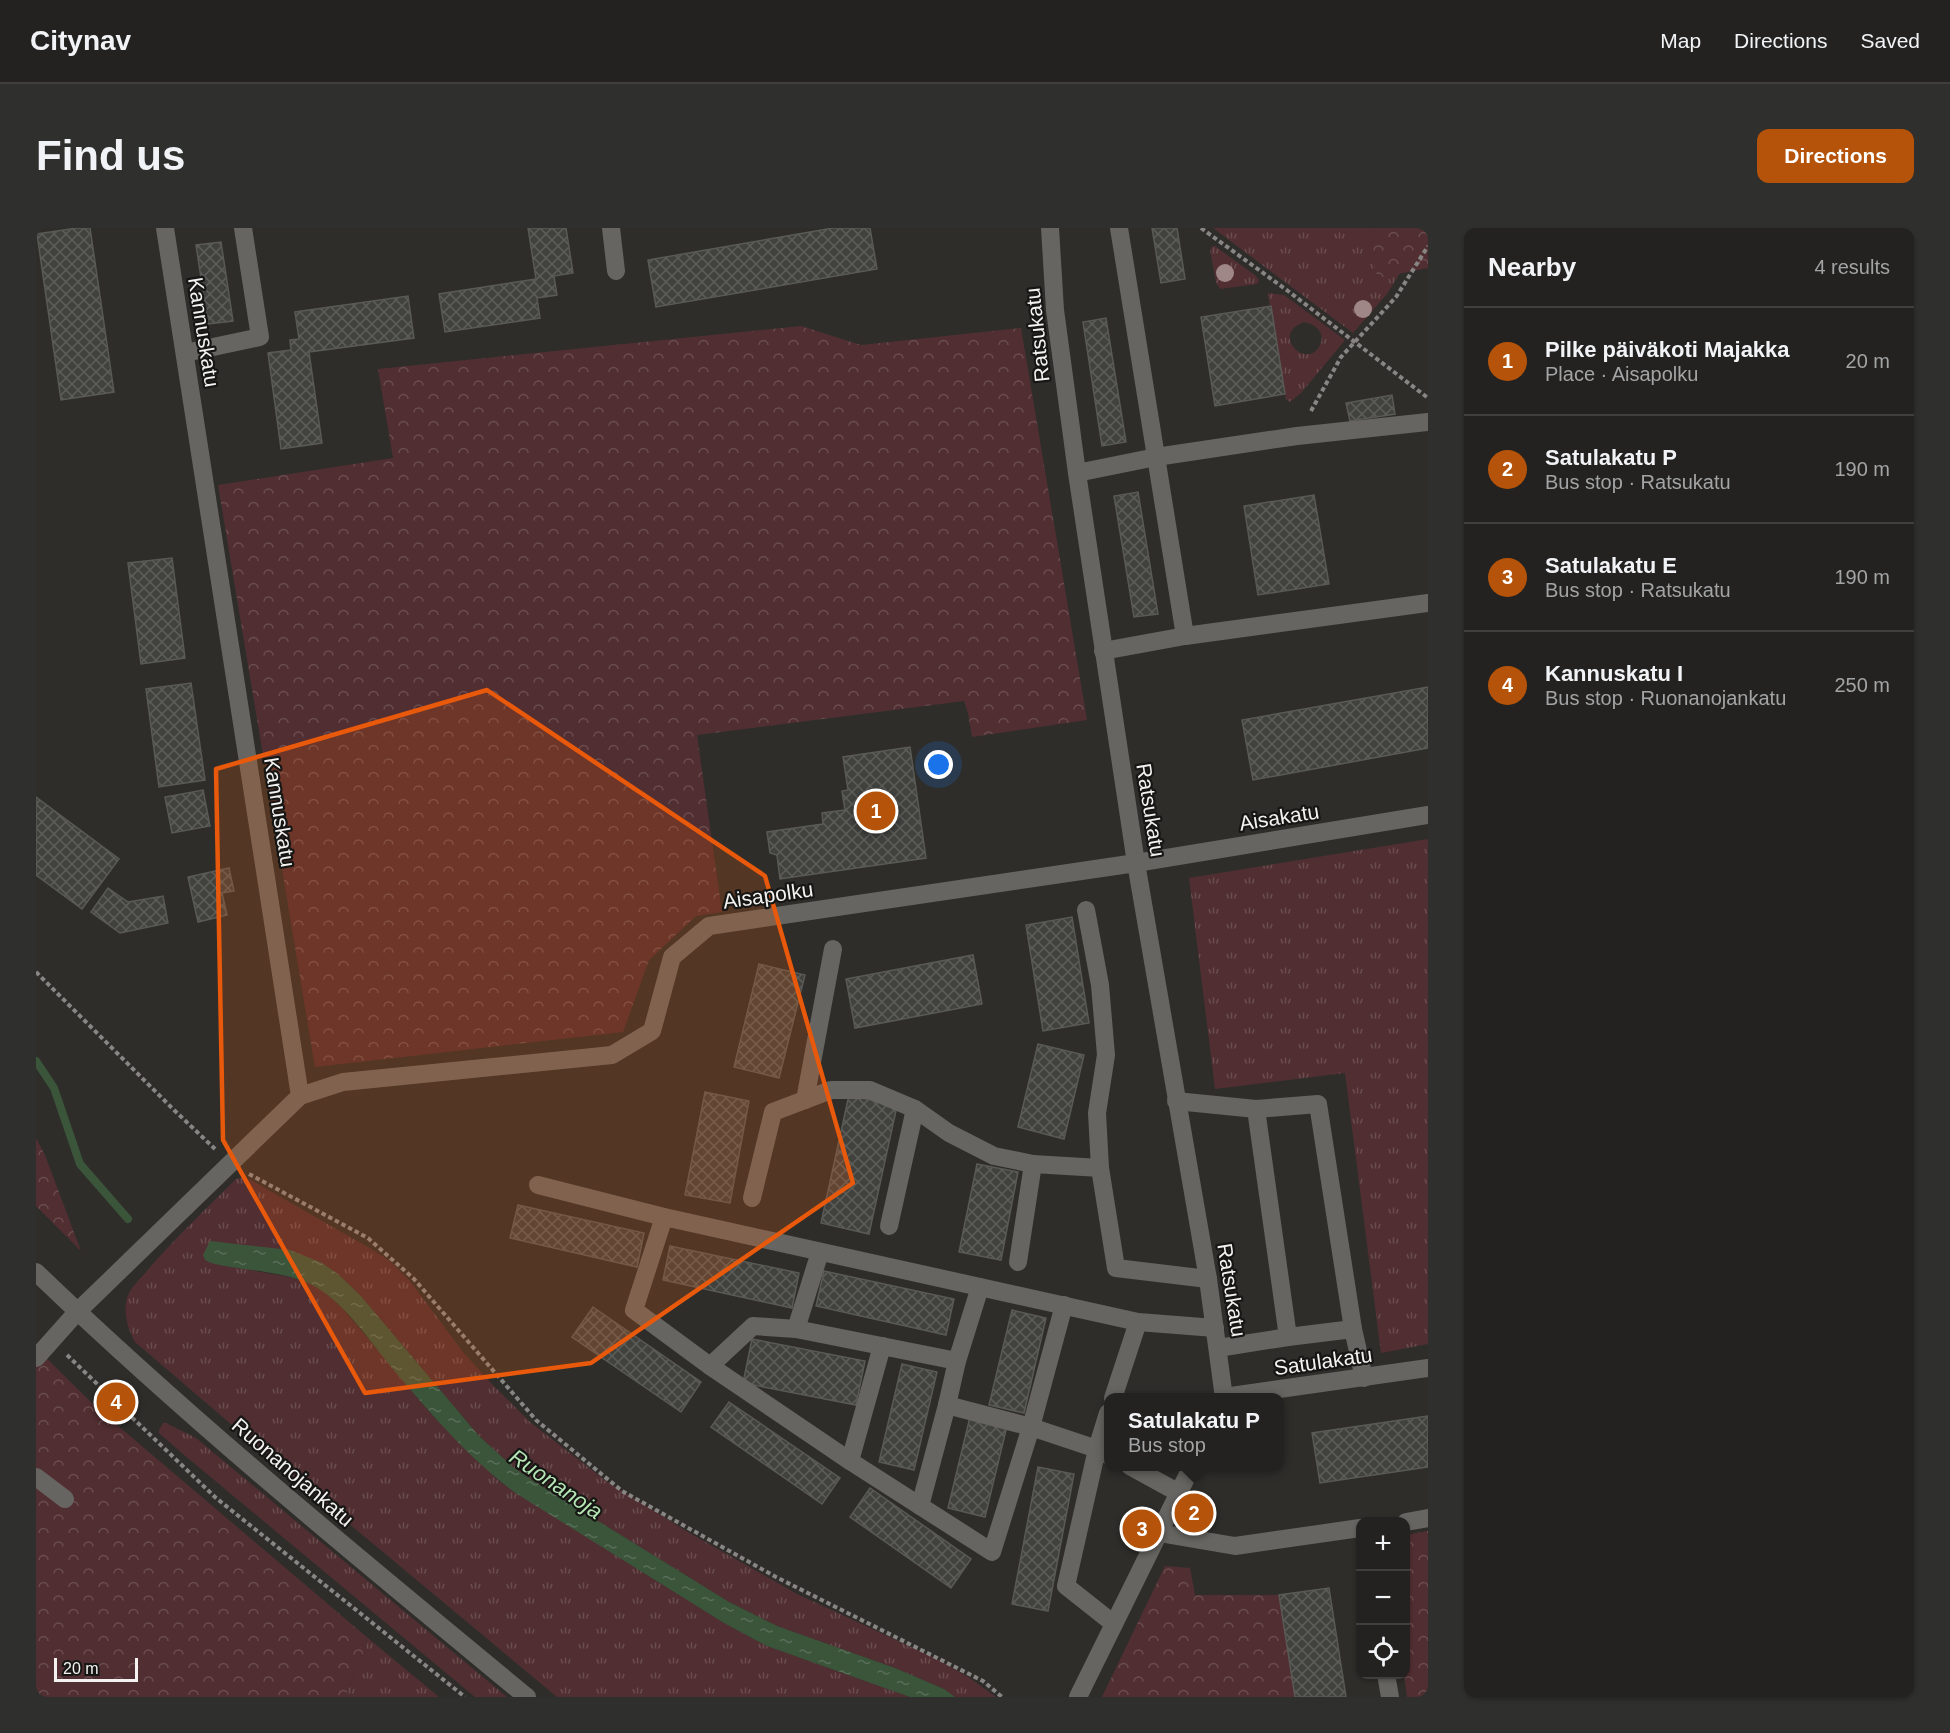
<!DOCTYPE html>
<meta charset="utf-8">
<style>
:root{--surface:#232220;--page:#2f2f2d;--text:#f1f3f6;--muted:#a3a4a5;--line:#403f3e;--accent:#b45309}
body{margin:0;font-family:Arial,sans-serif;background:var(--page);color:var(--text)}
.controls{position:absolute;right:18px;bottom:18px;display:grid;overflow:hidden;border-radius:12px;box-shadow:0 2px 4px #0004}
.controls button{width:54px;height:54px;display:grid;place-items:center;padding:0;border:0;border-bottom:2px solid var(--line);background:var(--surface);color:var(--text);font:30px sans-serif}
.scale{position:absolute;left:18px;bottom:15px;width:84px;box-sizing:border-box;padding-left:6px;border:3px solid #f3f2f0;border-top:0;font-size:16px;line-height:21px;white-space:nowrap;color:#f3f2f0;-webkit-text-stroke:4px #161614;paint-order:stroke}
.you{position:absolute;left:903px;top:537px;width:21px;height:21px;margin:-15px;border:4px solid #fff;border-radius:50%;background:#1a73e8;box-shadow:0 0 0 9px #1a73e833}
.badge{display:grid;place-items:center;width:39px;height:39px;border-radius:50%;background:var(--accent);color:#fff;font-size:20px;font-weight:700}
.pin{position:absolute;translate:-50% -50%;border:3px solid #fff;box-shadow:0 2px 6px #0006}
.popup{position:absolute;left:1068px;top:1165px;width:180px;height:78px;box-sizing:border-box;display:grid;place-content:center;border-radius:12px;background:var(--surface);filter:drop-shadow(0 2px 4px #0005);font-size:20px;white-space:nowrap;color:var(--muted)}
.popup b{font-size:22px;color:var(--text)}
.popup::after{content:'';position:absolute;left:50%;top:100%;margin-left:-12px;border:12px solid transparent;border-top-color:var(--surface)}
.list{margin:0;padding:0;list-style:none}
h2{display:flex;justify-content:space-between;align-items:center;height:78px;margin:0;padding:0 24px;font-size:26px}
h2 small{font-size:20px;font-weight:400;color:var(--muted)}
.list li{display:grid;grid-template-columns:39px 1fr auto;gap:18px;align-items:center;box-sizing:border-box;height:108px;padding:0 24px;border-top:2px solid var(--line)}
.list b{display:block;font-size:22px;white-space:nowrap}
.list p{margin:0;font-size:20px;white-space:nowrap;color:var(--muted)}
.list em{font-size:20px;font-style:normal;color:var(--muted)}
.icon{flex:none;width:33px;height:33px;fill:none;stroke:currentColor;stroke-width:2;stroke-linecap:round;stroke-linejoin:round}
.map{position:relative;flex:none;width:1392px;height:1469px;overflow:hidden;border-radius:12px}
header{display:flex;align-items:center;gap:36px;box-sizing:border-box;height:84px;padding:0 30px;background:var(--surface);border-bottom:2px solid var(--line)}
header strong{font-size:28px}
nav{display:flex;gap:33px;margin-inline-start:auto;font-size:21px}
.intro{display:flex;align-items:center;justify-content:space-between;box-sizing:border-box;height:144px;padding:0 36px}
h1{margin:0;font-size:42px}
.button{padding:15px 27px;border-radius:12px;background:var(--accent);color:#fff;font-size:21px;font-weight:700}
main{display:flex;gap:36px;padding:0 36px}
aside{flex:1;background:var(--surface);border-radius:12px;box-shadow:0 2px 4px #0004}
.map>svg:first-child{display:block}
.grass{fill:url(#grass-tufts);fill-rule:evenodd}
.forest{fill:url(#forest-crowns)}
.water{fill:url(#water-ripples)}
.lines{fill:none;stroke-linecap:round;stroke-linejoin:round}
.stream{stroke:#3b553b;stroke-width:8}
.building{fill:url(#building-cross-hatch);stroke:#595956;stroke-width:1.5}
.path{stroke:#888684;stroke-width:4;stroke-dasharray:4.5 3;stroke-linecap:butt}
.minor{stroke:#676561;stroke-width:18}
.tree{fill:#a08787}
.marked{fill:#e8590c;fill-opacity:0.2;stroke:#e8590c;stroke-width:4.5;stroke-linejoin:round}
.labels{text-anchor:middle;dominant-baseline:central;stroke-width:4.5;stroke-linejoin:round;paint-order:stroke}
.street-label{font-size:21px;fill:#f3f2f0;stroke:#161614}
.water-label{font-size:22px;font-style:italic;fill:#b6e6b5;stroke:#161614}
</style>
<header>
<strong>Citynav</strong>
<nav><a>Map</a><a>Directions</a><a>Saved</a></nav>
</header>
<div class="intro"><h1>Find us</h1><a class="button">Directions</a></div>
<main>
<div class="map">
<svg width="1392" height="1469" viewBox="0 0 1392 1469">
<defs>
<pattern id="grass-tufts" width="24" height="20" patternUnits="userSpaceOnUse" patternTransform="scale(1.5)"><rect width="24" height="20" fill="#512e31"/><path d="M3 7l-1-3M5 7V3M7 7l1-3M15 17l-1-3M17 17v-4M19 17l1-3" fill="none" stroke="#6a4d4f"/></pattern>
<pattern id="forest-crowns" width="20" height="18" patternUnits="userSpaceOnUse" patternTransform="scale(1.5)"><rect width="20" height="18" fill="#512e31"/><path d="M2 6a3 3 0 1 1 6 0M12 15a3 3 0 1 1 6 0" fill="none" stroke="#6a4d4f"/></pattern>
<pattern id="water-ripples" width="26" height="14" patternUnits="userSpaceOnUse" patternTransform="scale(1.5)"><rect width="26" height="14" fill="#3b553b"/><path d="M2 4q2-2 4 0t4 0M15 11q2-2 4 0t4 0" fill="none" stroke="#586e58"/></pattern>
<pattern id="building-cross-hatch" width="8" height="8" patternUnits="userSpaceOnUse" patternTransform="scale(1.5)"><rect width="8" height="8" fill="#41423e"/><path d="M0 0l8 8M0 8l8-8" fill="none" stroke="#5d5e5a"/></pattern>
</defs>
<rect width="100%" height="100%" fill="#2f2d2a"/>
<!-- grass -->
<g class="grass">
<polygon points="1177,0 1333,0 1341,49 1364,45 1351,66 1317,105"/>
<polygon points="1177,18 1179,18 1220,48 1223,53 1221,56 1184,61 1180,54 1174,22"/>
<path d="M1233 65 1248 67 1309 112 1265 165 1254 174 1250 171 1234 78 1232 67ZM1268 94C1279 96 1290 104 1284 117 1272 143 1233 107 1268 94Z"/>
<polygon points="1392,611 1392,1116 1345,1125 1309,845 1179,861 1153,650"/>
<path d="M205 950 215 952 337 1022 354 1033 374 1053 427 1124 455 1155 494 1194 570 1253 652 1304 761 1366 901 1431 932 1449 960 1469H919L908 1461 859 1440 741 1398 693 1374 496 1252 477 1239 443 1208 324 1067 302 1046 175 1035 253 1049 273 1055 287 1063 307 1081 397 1188 463 1253 603 1342 688 1395 731 1418 874 1469H521L251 1244 99 1114C92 1101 87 1086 91 1070 94 1060 103 1052 110 1044 138 1011 169 982 200 951Z"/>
<polygon points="127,1195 130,1195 160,1210 471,1469 439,1469 147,1226 123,1205 123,1202"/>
<polygon points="333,1411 403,1469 309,1469"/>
</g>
<!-- forest -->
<g class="forest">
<polygon points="1333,0 1392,0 1392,40 1341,50"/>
<polygon points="765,98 825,117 985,100 1051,492 936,509 932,485 928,473 661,507 686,684 660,688 613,732 587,804 279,839 182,257 357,230 342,141"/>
<polygon points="0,910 9,927 45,1023 0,978"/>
<polygon points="0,1120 61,1180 333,1411 309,1469 0,1469"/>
<polygon points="1392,1303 1392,1469 1371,1469 1368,1447 1370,1446 1370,1307"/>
<polygon points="1129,1338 1154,1340 1159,1367 1243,1367 1259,1469 1066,1469"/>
</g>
<!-- water -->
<path class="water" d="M174 1013 254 1022 286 1035 302 1046 324 1067 443 1208 477 1239 496 1252 693 1374 741 1398 859 1440 908 1461 919 1469H874L731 1418 688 1395 481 1266C433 1231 394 1185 356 1140 333 1112 306 1071 274 1056 244 1042 207 1043 175 1035L169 1032 167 1027Z"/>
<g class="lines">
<!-- stream -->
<polyline class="stream" points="0,833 18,860 44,936 92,991"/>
</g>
<!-- building -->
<g class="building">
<polygon points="41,0 54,0 78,164 25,172 1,6"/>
<polygon points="492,0 530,0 537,45 518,48 521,67 501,70 504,90 409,104 403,66 500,51"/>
<polygon points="797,0 834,0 841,41 620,79 612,32"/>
<polygon points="1116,0 1141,0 1149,51 1125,55"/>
<polygon points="185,14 197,93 172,96 160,17"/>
<polygon points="372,68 378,110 273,124 286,215 245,221 232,125 255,122 254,112 263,111 259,84"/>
<polygon points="1235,78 1249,166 1179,178 1165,89"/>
<polygon points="1070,90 1090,214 1066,218 1047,94"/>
<polygon points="1356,167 1359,186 1314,193 1310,175"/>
<polygon points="1102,264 1122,386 1098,389 1078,268"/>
<polygon points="1278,267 1293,356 1222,367 1208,278"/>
<polygon points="136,330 149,430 105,436 92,335"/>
<polygon points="155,455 169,552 123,559 110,461"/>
<polygon points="1392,459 1392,520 1217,552 1206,492"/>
<polygon points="874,519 890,630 744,651 741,627 734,625 731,604 787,596 786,585 809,582 806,563 812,562 807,529"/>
<polygon points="167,562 174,598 136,605 129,569"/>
<polygon points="0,569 83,631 46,681 0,647"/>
<polygon points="193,640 198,663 186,665 191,687 162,694 152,649"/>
<polygon points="72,660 92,674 127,668 132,695 84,705 55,684"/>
<polygon points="1036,689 1053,795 1007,803 990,697"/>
<polygon points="937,727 946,776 819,800 810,751"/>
<polygon points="723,736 769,747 743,850 698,839"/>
<polygon points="1002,816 1048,827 1028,911 982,899"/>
<polygon points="669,864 713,873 694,975 649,967"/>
<polygon points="813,867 861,878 833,1006 785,995"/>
<polygon points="941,936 982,944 965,1032 923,1024"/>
<polygon points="482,977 608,1005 601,1039 474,1010"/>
<polygon points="634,1018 763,1045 756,1080 627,1052"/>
<polygon points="788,1043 918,1071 910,1107 780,1078"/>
<polygon points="557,1079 665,1154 645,1184 536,1109"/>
<polygon points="976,1082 1010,1090 988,1185 953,1177"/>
<polygon points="716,1111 829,1133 820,1177 707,1155"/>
<polygon points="866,1136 901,1144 878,1242 843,1234"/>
<polygon points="693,1174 804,1250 786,1276 675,1199"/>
<polygon points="1392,1188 1392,1239 1284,1255 1276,1205"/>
<polygon points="934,1189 971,1198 949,1289 912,1280"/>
<polygon points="1002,1239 1038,1246 1012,1383 976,1376"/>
<polygon points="834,1260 935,1331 915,1360 814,1289"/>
<polygon points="1293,1360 1310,1469 1259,1469 1243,1367"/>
</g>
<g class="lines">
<!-- path -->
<g class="path">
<polyline points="1165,0 1252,63 1392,170"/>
<polyline points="1275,183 1305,129 1360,69 1392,18"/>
<polyline points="0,744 138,882 179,921"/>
<polyline points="213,946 332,1010 378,1051 500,1192 586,1263 740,1349 947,1453 966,1469"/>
<polyline points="31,1127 180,1270 429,1469"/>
</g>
<!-- minor -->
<g class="minor">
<polyline points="575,0 580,43"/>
<polyline points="1014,0 1019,82 1041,245 1100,635 1172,1051 1188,1170"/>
<polyline points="149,125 224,109 207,0"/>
<polyline points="1041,245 1120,229 1261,208 1392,194"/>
<polyline points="1149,408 1392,375"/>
<polyline points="1067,423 1149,408 1083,0"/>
<polyline points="1050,682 1064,757 1070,827 1061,885 1064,940 1080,1040 1172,1051"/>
<polyline points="264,868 307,854 576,827 616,803 636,729 673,698 1100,635 1392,587"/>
<polyline points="769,872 797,721"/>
<polyline points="1140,873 1220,881"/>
<polyline points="502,957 628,989"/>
<polyline points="716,970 737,884 795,862 834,862 879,881 913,905 958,928 997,936 1064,940"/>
<polyline points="853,998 879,881"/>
<polyline points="784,1024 760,1101 717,1098 674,1138 598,1082 628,989 1102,1094 1179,1100"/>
<polyline points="982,1034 997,936"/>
<path d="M0 1044C156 1194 324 1331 491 1469"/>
<polyline points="1028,1077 995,1199 1061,1221 1072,1227"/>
<polyline points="760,1101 921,1133 944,1059"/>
<polyline points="1252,1109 1317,1101"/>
<polyline points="1182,1120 1252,1109 1220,881 1282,876 1317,1101 1328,1150"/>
<polyline points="0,1130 41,1084 264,868 129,0"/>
<polyline points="674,1138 814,1233 956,1324 995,1199 911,1177 921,1133"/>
<polyline points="1188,1169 1392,1140"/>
<polyline points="1077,1170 1102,1094"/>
<polyline points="1072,1185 1061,1221 1030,1358 1078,1396"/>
<polyline points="814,1233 846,1118"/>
<polyline points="1094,1238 1143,1265"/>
<polyline points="0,1249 29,1271"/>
<polyline points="884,1278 911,1177"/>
<polyline points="1370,1294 1392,1290"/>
<polyline points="1123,1305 1199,1318 1324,1300"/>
<polyline points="1350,1446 1354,1469"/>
<polyline points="1042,1469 1156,1238"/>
</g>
</g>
<!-- trees -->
<g class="tree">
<circle cx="1189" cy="45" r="9"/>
<circle cx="1327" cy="81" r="9"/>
</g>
<!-- marked area -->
<path class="marked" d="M451 462 729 648 817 955 555 1135 329 1165 187 912 180 541Z"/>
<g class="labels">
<!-- street labels -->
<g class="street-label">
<text transform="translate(168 104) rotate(81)">Kannuskatu</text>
<text transform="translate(1001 107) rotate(-96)">Ratsukatu</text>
<text transform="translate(1115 582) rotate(81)">Ratsukatu</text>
<text transform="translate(244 584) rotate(81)">Kannuskatu</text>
<text transform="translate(1243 589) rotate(-9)">Aisakatu</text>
<text transform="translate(732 667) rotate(-8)">Aisapolku</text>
<text transform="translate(1196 1062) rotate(81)">Ratsukatu</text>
<text transform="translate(1287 1133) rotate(-8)">Satulakatu</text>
<text transform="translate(257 1244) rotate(41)">Ruonanojankatu</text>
</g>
<!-- water labels -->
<g class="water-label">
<text transform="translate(520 1256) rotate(34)">Ruonanoja</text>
</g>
</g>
</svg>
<div class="controls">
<button>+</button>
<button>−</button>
<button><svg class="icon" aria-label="locate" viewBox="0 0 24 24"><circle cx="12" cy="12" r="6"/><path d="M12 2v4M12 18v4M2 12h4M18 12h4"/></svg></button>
</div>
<div class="scale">20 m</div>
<div class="you"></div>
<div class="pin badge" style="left:840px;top:583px">1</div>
<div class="pin badge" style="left:1158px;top:1285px">2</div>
<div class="popup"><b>Satulakatu P</b>Bus stop</div>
<div class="pin badge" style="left:1106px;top:1301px">3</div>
<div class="pin badge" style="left:80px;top:1174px">4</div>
</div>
<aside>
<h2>Nearby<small>4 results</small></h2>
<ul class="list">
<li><span class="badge">1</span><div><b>Pilke päiväkoti Majakka</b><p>Place · Aisapolku</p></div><em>20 m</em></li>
<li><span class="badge">2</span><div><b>Satulakatu P</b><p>Bus stop · Ratsukatu</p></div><em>190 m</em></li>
<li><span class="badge">3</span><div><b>Satulakatu E</b><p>Bus stop · Ratsukatu</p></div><em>190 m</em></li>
<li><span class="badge">4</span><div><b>Kannuskatu I</b><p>Bus stop · Ruonanojankatu</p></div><em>250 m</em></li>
</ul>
</aside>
</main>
